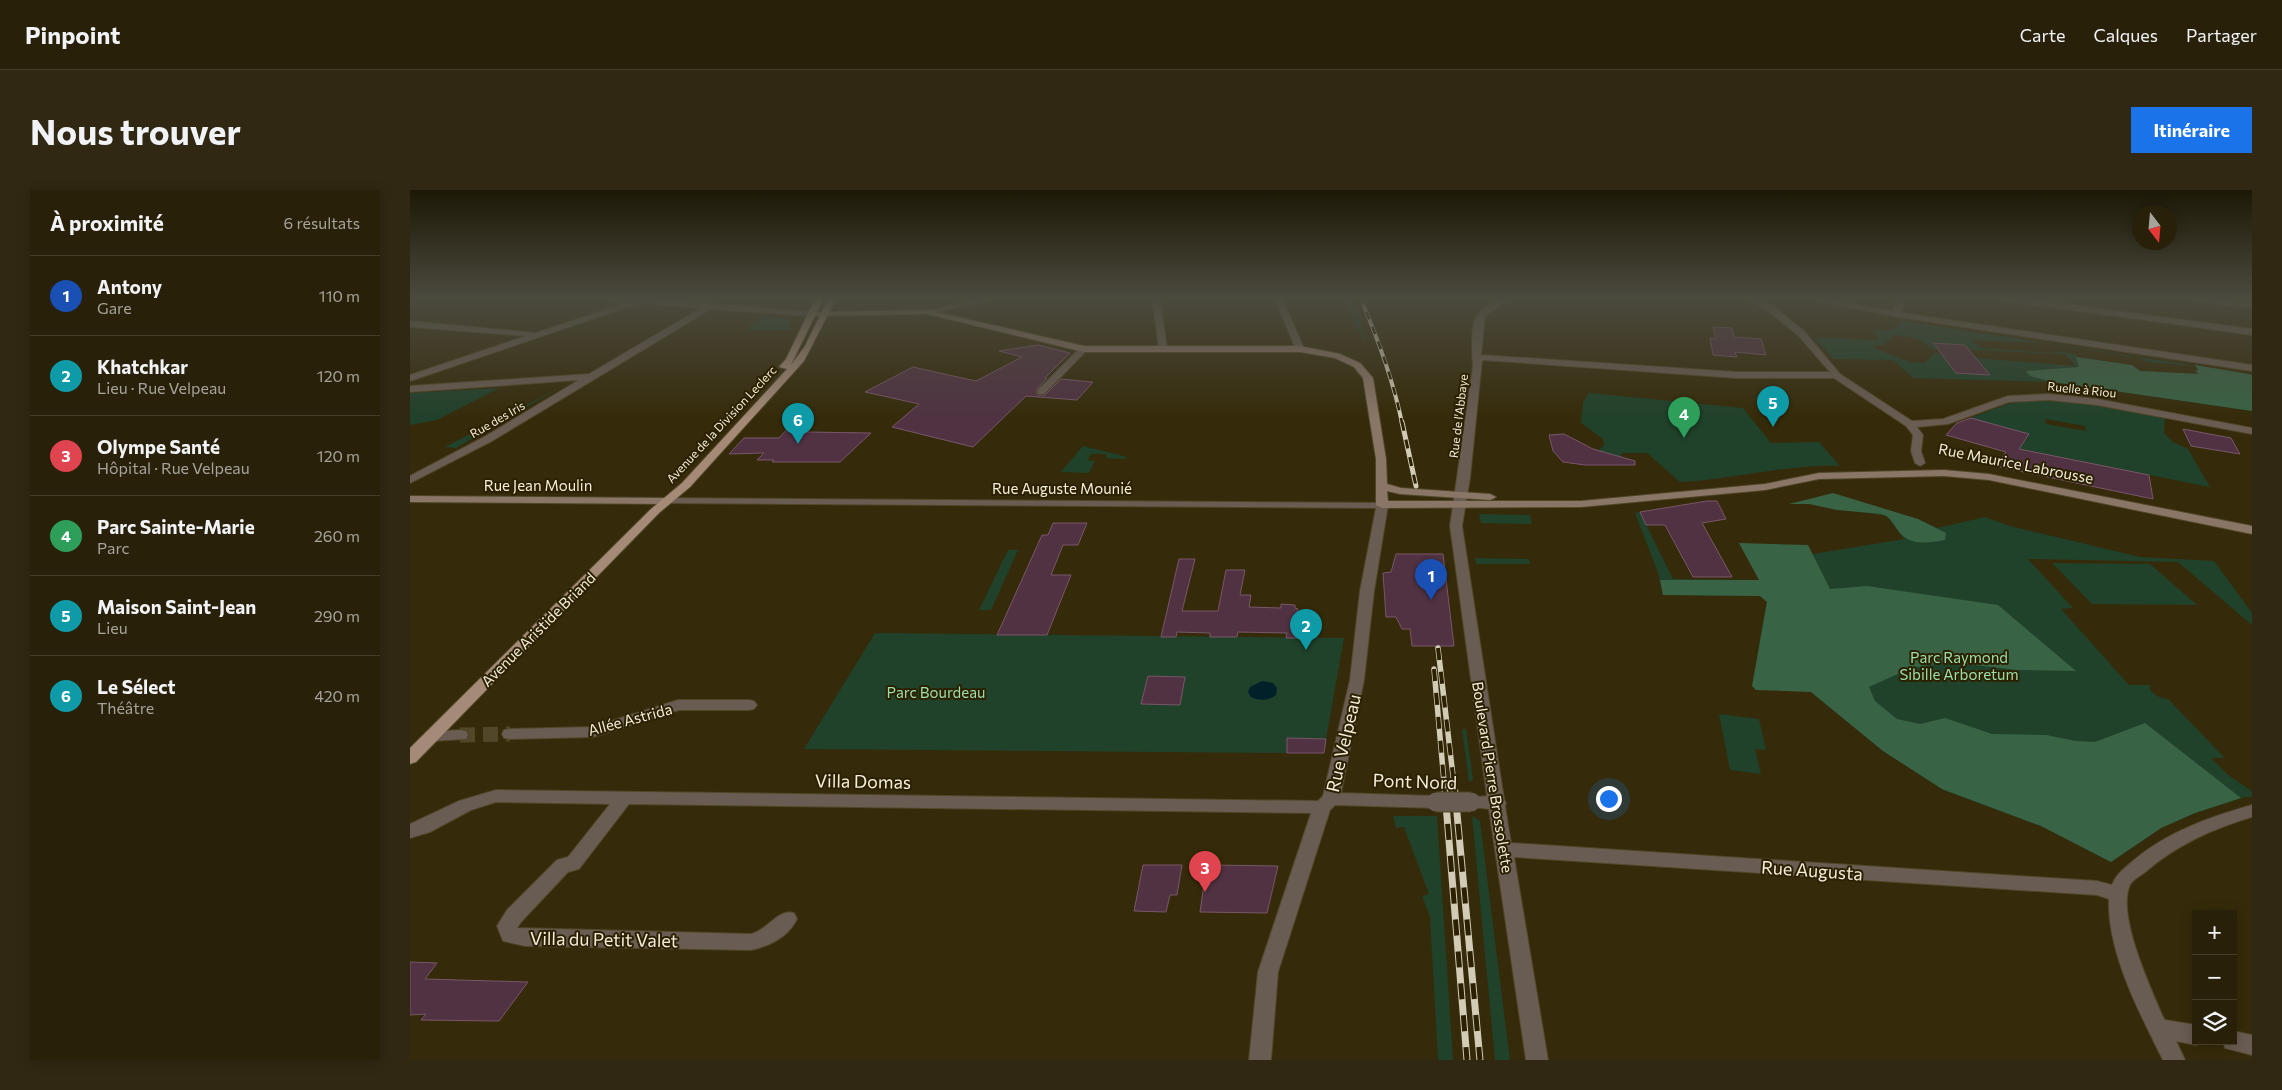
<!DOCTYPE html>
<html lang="fr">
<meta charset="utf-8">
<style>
:root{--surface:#282008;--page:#302812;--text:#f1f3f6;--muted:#a5a39c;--line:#443e29;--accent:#1a73e8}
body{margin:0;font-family:Commissioner,sans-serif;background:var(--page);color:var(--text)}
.controls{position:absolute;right:15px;bottom:15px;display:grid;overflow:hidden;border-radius:0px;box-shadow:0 2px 12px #0003}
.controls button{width:45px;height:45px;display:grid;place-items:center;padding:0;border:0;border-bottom:1px solid var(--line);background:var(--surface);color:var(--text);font:25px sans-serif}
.compass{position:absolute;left:1722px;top:15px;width:45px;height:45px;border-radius:50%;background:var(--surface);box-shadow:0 2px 12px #0003;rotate:164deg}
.you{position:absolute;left:1198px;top:608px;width:18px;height:18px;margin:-12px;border:4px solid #fff;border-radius:50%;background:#1a73e8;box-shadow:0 0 0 8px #1a73e833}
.badge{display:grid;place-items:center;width:32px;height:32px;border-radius:50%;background:var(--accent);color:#fff;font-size:16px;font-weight:700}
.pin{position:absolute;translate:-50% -41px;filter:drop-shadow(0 1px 2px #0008)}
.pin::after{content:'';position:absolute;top:26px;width:18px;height:15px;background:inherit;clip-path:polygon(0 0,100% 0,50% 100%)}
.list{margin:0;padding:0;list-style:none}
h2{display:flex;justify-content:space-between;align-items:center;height:65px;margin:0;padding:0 20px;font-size:21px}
h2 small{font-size:16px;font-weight:400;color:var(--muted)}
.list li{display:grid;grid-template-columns:32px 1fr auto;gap:15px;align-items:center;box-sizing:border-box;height:80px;padding:0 20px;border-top:1px solid var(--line)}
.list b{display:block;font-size:19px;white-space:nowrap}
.list p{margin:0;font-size:16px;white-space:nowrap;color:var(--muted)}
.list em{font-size:16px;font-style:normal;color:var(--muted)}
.icon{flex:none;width:28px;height:28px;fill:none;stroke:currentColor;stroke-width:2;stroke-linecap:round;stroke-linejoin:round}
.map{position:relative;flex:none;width:1842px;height:870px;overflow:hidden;border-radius:0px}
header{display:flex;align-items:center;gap:30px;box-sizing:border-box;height:70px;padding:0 25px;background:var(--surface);border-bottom:1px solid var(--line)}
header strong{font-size:24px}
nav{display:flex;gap:28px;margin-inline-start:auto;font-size:18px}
.intro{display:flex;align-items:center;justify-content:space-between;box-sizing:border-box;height:120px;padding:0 30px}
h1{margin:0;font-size:35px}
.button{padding:12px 22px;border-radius:0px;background:var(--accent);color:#fff;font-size:18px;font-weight:700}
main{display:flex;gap:30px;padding:0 30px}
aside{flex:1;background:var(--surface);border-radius:0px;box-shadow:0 2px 12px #0003}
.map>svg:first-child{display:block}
.green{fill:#20412a;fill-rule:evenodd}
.forest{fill:#396345}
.water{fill:#01212a}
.building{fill:#503242;stroke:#785769}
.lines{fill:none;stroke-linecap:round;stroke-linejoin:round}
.minor-tunnel{stroke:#524829;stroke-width:15;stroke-dasharray:15 8;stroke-linecap:butt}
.minor-casing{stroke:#504627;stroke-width:2}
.secondary-casing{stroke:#504627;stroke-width:2}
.primary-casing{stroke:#504627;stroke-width:2}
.minor{fill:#695c52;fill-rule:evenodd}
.secondary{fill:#8a7667;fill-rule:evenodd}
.primary{fill:#a48a77;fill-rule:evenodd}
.rail-far3-casing{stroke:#d2cbb6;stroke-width:4}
.rail-far2-casing{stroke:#d2cbb6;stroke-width:5}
.rail-far1-casing{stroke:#d2cbb6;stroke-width:5.5}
.rail-casing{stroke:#d2cbb6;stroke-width:7}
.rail-far3{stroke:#2b2101;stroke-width:2.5;stroke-dasharray:8;stroke-linecap:butt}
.rail-far2{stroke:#2b2101;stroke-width:3;stroke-dasharray:9;stroke-linecap:butt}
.rail-far1{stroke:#2b2101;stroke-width:4;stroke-dasharray:12;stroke-linecap:butt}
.rail{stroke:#2b2101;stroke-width:5;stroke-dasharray:16;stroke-linecap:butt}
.minor-bridge-casing{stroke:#504627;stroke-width:21;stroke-linecap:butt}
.minor-bridge{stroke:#695c52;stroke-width:19}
.labels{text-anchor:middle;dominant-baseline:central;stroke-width:4;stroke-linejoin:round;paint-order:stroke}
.far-street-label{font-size:12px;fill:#f4eddb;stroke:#2b2101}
.street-label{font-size:15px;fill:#f4eddb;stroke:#2b2101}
.park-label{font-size:15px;fill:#9bdfad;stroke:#2b2101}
.near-street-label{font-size:18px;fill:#f4eddb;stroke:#2b2101}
</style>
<header>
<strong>Pinpoint</strong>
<nav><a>Carte</a><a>Calques</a><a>Partager</a></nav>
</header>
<div class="intro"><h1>Nous trouver</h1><a class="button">Itinéraire</a></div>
<main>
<aside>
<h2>À proximité<small>6 résultats</small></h2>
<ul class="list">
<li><span class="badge" style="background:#1a4fb4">1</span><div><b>Antony</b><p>Gare</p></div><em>110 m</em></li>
<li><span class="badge" style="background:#0f9aa8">2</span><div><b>Khatchkar</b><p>Lieu · Rue Velpeau</p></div><em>120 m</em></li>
<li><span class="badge" style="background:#e0444e">3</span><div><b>Olympe Santé</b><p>Hôpital · Rue Velpeau</p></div><em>120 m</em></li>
<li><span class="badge" style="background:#2e9e5b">4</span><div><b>Parc Sainte-Marie</b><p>Parc</p></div><em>260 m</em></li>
<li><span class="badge" style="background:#0f9aa8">5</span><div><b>Maison Saint-Jean</b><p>Lieu</p></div><em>290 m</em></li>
<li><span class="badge" style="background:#0f9aa8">6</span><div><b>Le Sélect</b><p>Théâtre</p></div><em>420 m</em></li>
</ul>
</aside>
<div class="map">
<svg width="1842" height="870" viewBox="0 0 1842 870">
<rect width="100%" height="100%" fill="#352b0a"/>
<!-- green -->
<g class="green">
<polygon points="931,107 941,107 948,124 957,156"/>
<polygon points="355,126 380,129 381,140 340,141 340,134"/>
<path d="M1492 131 1839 184 1842 185V221L1643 192 1503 188 1483 170 1423 169 1404 147 1469 150 1463 139 1480 141ZM1483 145C1497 146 1511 148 1521 159L1528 160 1524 153 1555 155 1559 160 1655 164 1666 176 1566 168 1579 185 1546 183 1531 164 1524 163 1515 173 1500 172 1464 158 1465 155H1474ZM1562 150 1633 153 1731 168 1736 172 1785 176 1788 180 1785 181 1789 184 1730 181 1722 175 1667 167 1666 164 1643 161 1644 163 1570 158Z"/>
<polygon points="89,198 27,230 0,235 0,203"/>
<polygon points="149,198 46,258 35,257"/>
<path d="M1179 203 1333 218 1361 253 1409 252 1430 276C1376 274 1323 290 1270 292L1237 263H1211L1212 267 1188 261 1194 255 1193 249 1171 233 1173 212Z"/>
<path d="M1628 209 1675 212 1755 226 1754 243 1763 252 1778 259 1800 297 1629 263 1604 264 1617 249 1619 244 1560 228 1598 214ZM1635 229 1675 236 1676 241 1636 234Z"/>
<polygon points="673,256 717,267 715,269 696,268 697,264 681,264 678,270 685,271 679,283 651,282"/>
<polygon points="1446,311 1508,329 1527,338 1575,327 1600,336 1730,367 1804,371 1842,423 1842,435 1768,372 1618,369 1663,418 1651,419 1719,495 1740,495 1740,500 1747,506 1759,510 1815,568 1801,568 1818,585 1842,601 1842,607 1835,607 1785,623 1751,638 1701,672 1631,636 1533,600 1473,561 1401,502 1349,455 1357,412 1350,406 1253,405 1248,383 1225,323 1230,322 1263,389 1349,390 1348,387 1403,364 1494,349 1477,326 1451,322"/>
<polygon points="1069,324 1120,325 1122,334 1071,333"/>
<polygon points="598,360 608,360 581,420 569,420"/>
<polygon points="1065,368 1119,369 1120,374 1066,374"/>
<polygon points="1642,373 1740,374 1787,415 1682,414"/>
<polygon points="465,443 934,448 916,549 877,548 877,563 394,559"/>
<polygon points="1309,524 1349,529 1356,560 1345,559 1351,584 1320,580"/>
<polygon points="1052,539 1056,539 1063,590 1059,592"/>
<polygon points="983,626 1027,626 1043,870 1028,870 1020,727 1012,706 1019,704 994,637 986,638"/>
<polygon points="1062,626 1070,631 1100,870 1085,870"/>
</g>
<!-- forest -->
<g class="forest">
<polygon points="1666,167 1722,175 1730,181 1789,184 1785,181 1788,180 1785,175 1839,184 1842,185 1842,221 1643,192 1620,186 1616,181 1669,177"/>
<path d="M1423 303 1508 329 1536 343 1535 350C1520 353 1501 356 1490 343 1483 335 1482 327 1471 324L1427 320 1399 314H1379Z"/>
<polygon points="1329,353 1398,355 1420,399 1457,396 1588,415 1666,481 1607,480 1539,472 1501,478 1459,497 1465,511 1487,529 1510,534 1535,528 1582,544 1636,545 1666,551 1685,552 1735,533 1831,608 1785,623 1751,638 1701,672 1631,636 1532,599 1473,561 1401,502 1346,500 1342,496 1357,412 1350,406 1253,405 1250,390 1349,390"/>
</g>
<!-- water -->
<path class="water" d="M852 491 863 493 867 498 866 505C858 511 849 511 841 507L838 502 840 497Z"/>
<!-- building -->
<g class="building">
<polygon points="1303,137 1322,138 1324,147 1351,149 1356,165 1325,162 1327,167 1303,165 1300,148 1306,149"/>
<polygon points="1523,153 1555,155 1580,185 1546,183"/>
<polygon points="628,155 660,163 635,188 637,188 627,199 627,205 635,205 651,189 683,192 667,210 616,206 563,257 482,237 509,214 455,202 503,177 566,191 612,167 589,161"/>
<polygon points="1561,228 1619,244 1609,259 1739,285 1743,309 1585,276 1596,262 1536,245 1547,233"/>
<polygon points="380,236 402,236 396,242 461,243 430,272 362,272 364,270 347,270 354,263 319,264 334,248 369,248"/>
<polygon points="1773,239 1821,248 1830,264 1781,256"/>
<polygon points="1154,244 1183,259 1225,271 1225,275 1175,275 1153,272 1143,261 1139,245"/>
<polygon points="1297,311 1307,311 1316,329 1292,333 1322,387 1283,387 1255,335 1236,335 1230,322"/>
<polygon points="643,333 677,333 668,355 653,355 641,385 661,385 637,445 587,445 632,345 638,345"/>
<polygon points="986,364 1033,364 1044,456 1002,456 1000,439 992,439 986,427 976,427 973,383 981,382"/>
<polygon points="769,369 785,369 772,421 808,421 816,380 835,380 830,405 841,405 839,417 871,418 871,414 885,415 885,418 888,419 887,430 905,430 904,448 876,448 877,443 828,442 827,447 800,447 800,443 767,442 766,447 751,447"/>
<polygon points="738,486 775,487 770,515 731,514"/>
<polygon points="877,548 916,549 914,563 877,563"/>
<polygon points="733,675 772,675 767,705 760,705 756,722 724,721"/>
<polygon points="803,675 868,676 857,723 790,722 794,694 800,694"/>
<polygon points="0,772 27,773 15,789 118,792 89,831 11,830 16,824 0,825"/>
</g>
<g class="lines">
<!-- minor-tunnel -->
<polyline class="minor-tunnel" points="50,545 100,544"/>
<!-- minor casing -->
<g class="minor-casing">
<g id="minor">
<polygon points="176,107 245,107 242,109 402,122 406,124 402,126 301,119 82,251 0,293 0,286 74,247 169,190 0,202 0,196 179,184 291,118 230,113 0,191 0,185 116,146 0,137 0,131 126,143 218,112 180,109"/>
<polygon points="580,107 596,107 517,124 513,122"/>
<polygon points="742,107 750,107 757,159 753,162 749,159"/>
<polygon points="864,107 872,107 894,159 893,161 886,159"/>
<path d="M1093 107H1103L1075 126 1071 165 1327 182H1420L1389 146 1357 120 1333 107H1343L1363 116 1395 142 1430 184 1502 231 1533 229 1598 206 1639 204 1687 209 1842 238V244L1687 215 1639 210 1599 212 1538 234 1507 237 1513 245 1511 261 1515 273 1510 276 1505 273 1501 261 1503 245 1496 236 1424 188H1327L1072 170 1060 288 1052 336 1094 609 1096 613 1095 616 1101 653 1687 691 1702 695C1706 684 1715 678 1724 670 1759 641 1800 627 1842 615V627C1802 639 1766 655 1734 683 1730 686 1722 690 1720 695 1706 724 1741 799 1753 827L1755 830 1786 835V851H1794L1786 855 1766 851 1775 870H1753C1730 824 1697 762 1699 709L1687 705 1104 667 1138 870H1116L1079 619 1055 616 1053 612 1055 608 1077 606 1040 336 1063 176C1062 163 1060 136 1067 125 1073 116 1084 112 1093 107Z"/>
<polygon points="1386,107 1403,107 1484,121 1486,107 1494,107 1492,123 1842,175 1842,181 1488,127"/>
<polygon points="1579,107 1601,107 1842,139 1842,145 1583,109"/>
<polygon points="1767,107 1790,107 1842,114 1842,118 1771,109"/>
<polygon points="671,157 678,159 634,204 628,204 628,200"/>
<path d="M256 308 976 313 978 315 964 401 954 490 931 603 1026 606 1032 608 1034 612 1032 616 1026 618 925 615 920 620 868 782 861 870H839L848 782 901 623 219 614 169 679 158 682 111 732 107 738 341 744C358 740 368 718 384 723L387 729C378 747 360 756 341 760L115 756 93 751 87 736 97 720 147 670 158 667 200 614 86 612 61 620 20 642 0 648V634L49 611 86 600 908 611 913 606 940 490 950 401 966 318 252 313 250 311 252 309Z"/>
<polygon points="268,510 339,510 344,511 347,515 344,519 339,520 269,520 183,547 100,549 94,548 92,544 94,540 100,539 182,537"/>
<polygon points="50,540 56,541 58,545 56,549 22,551 16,550 14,546 16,542"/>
<polygon points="1823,841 1842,845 1842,865 1815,858 1813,851 1823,851"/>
</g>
</g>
<!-- secondary casing -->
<g class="secondary-casing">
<g id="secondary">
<polygon points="517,120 674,156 890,156 930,164 950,173 963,188 976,269 977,294 991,298 1080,304 1086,307 1080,310 990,304 977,301 978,311 1171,311 1355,294 1409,283 1534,280 1579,284 1842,336 1842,344 1579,290 1534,286 1409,289 1355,300 1171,317 972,318 966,315 966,269 953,188 944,177 925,168 890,162 674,162 517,124 402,126 398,124 402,122"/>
<polygon points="0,306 256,308 262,311 256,314 0,312"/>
</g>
</g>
<!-- primary casing -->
<g class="primary-casing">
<polygon id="primary" points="406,107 414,107 381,175 395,156 419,107 427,107 394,171 280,297 249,323 6,572 0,574 0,558 241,319 272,293 377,179 369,177 376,169"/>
</g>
<!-- minor -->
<use href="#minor" class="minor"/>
<!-- secondary -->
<use href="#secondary" class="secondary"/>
<!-- primary -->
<use href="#primary" class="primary"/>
<!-- rail-far3 casing -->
<g class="rail-far3-casing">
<path id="rail-far3" d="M950 107C968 149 983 189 992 233"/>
</g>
<!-- rail-far2 casing -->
<g class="rail-far2-casing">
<polyline id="rail-far2" points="992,232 1006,296"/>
</g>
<!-- rail-far1 casing -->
<g class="rail-far1-casing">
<g id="rail-far1">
<polyline points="1028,458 1045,603"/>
<polyline points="1024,479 1035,603"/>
</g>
</g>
<!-- rail casing -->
<g class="rail-casing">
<g id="rail">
<polyline points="1035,602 1057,870"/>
<polyline points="1045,602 1070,870"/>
</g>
</g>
<!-- rail-far3 -->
<use href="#rail-far3" class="rail-far3"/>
<!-- rail-far2 -->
<use href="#rail-far2" class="rail-far2"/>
<!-- rail-far1 -->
<use href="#rail-far1" class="rail-far1"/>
<!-- rail -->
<use href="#rail" class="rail"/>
<!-- minor-bridge casing -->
<g class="minor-bridge-casing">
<polyline id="minor-bridge" points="1026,612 1061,612"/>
</g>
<!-- minor-bridge -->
<use href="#minor-bridge" class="minor-bridge"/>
</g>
<!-- sky -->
<linearGradient id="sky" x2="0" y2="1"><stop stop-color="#1d1806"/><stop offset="0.47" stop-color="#4b4a3e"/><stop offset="1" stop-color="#4b4a3e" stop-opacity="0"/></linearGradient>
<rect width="1842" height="229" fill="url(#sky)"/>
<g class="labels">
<!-- far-street labels -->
<g class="far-street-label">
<text transform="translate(1672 199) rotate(6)">Ruelle à Riou</text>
<text transform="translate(1048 226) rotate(-83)">Rue de l'Abbaye</text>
<text transform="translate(87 229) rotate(-30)">Rue des Iris</text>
<text transform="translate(311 234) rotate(-47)">Avenue de la Division Leclerc</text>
</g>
<!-- street labels -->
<g class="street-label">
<text transform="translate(1606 273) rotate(11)">Rue Maurice Labrousse</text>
<text x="128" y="295">Rue Jean Moulin</text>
<text x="652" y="298">Rue Auguste Mounié</text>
<text transform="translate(128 439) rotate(-45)">Avenue Aristide Briand</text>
<text transform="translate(220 529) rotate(-15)">Allée Astrida</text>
<text transform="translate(1083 587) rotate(81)">Boulevard Pierre Brossolette</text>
</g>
<!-- park labels -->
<g class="park-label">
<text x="1549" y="467">Parc Raymond<tspan x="1549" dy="17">Sibille Arboretum</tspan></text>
<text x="526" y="502">Parc Bourdeau</text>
</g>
<!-- near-street labels -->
<g class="near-street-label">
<text transform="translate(933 553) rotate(-77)">Rue Velpeau</text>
<text transform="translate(453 591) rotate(1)">Villa Domas</text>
<text transform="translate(1005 591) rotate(2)">Pont Nord</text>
<text transform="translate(1402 680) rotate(4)">Rue Augusta</text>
<text transform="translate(194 749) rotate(1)">Villa du Petit Valet</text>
</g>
</g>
</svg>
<div class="controls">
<button>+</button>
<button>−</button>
<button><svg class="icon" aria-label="layers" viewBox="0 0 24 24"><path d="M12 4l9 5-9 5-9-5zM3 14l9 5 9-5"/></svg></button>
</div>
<svg class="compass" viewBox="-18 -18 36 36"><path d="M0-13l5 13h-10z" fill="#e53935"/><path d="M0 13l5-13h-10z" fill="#a5a39c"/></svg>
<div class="you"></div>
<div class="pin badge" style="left:1021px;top:410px;background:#1a4fb4">1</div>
<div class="pin badge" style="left:896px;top:460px;background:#0f9aa8">2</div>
<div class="pin badge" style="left:795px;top:702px;background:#e0444e">3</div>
<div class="pin badge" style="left:1274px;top:248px;background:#2e9e5b">4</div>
<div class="pin badge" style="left:1363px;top:237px;background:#0f9aa8">5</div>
<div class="pin badge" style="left:388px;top:254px;background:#0f9aa8">6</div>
</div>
</main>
